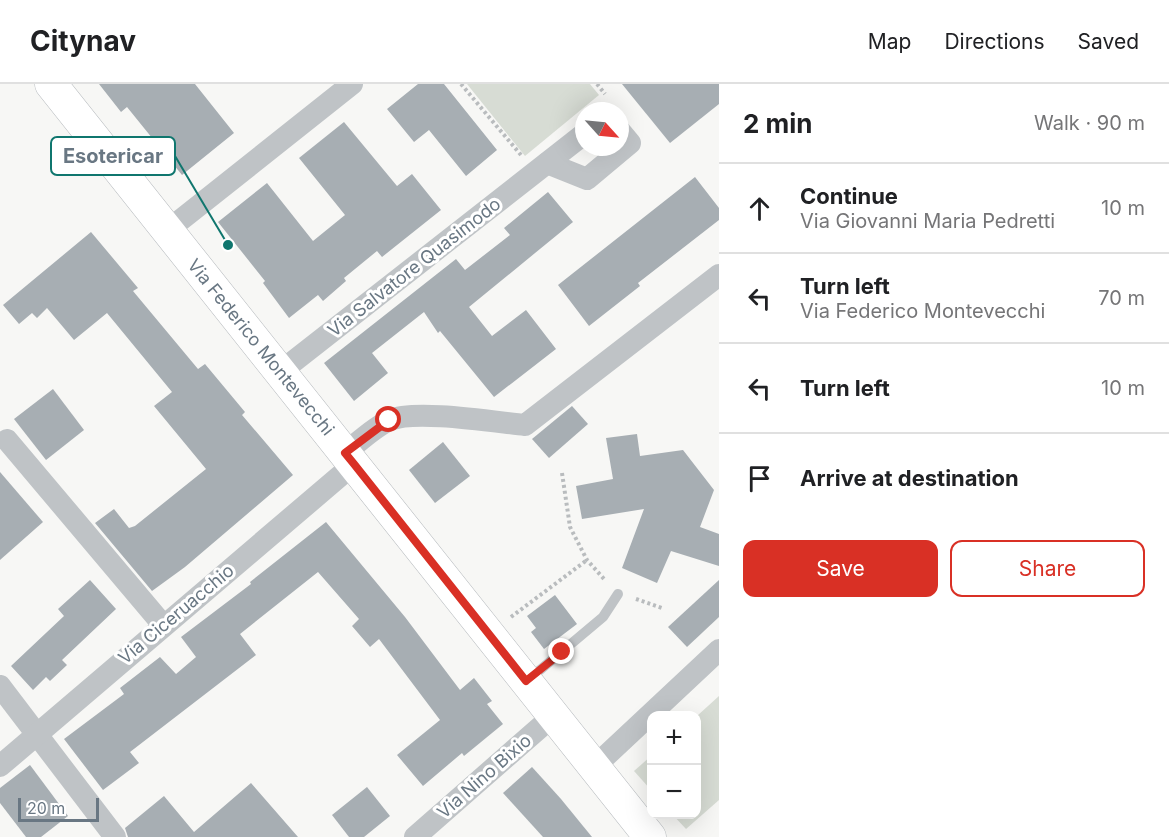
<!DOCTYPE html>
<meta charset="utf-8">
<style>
:root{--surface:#fff;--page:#f2f2f2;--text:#202124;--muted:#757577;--line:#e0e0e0;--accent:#d93025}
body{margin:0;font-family:Inter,sans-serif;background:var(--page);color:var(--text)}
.controls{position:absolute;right:18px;bottom:18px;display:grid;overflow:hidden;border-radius:12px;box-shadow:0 6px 24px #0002}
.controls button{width:54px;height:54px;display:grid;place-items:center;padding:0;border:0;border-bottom:2px solid var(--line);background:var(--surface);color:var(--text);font:30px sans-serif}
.compass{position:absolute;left:575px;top:18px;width:54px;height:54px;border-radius:50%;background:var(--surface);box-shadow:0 6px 24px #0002;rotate:117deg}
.scale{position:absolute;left:18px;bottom:15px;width:81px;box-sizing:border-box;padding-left:6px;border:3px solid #697783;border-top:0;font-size:16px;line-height:21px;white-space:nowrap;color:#697783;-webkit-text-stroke:4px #fff;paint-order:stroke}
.stop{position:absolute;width:18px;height:18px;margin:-14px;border:4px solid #d93025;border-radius:50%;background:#fff}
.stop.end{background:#d93025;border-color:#fff;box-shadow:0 2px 6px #0008}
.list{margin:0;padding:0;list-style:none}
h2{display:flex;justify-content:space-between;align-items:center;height:78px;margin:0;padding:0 24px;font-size:26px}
h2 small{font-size:20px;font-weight:400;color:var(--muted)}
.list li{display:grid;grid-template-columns:39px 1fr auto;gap:18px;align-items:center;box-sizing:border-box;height:90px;padding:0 24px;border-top:2px solid var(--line)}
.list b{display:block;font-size:22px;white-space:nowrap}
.list p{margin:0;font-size:20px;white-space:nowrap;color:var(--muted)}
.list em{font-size:20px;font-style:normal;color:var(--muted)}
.actions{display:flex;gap:12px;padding:18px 24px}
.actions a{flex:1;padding:14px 0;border:2px solid var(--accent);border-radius:12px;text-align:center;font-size:21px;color:var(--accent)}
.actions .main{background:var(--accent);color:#fff}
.icon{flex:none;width:33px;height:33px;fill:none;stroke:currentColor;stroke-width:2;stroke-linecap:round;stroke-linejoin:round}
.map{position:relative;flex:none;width:719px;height:753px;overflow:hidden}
header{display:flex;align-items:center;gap:36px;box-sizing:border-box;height:84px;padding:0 30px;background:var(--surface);border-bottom:2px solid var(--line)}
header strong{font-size:28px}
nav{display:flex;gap:33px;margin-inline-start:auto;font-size:21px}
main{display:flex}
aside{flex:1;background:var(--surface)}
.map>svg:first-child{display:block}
.green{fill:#d7dcd4}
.building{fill:#a7aeb3}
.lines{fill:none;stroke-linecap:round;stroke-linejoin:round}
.secondary-casing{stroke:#b4b8bc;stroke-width:33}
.path{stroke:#b9bcbe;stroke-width:4;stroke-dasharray:3 3;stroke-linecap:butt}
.lane{stroke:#bfc3c6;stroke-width:10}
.street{stroke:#bfc3c6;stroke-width:22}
.secondary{stroke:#fff;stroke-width:32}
.route{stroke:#d93025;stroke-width:8}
.labels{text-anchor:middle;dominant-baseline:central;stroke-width:6;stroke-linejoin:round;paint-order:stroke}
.street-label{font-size:18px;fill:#697783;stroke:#fff}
.leader{fill:none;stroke:#0f766e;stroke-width:2}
.callout-dot{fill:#0f766e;stroke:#fff;stroke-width:2}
.callout{fill:#fff;stroke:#0f766e;stroke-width:2}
.callout-label{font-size:20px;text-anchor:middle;font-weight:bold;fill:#697783}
</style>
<header>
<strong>Citynav</strong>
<nav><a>Map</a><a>Directions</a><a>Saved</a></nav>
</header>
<main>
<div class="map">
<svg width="719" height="753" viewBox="0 0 719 753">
<rect width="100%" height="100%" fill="#f7f7f5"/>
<!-- green -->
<g class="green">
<polygon points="467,0 590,0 599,11 525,72"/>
<polygon points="719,612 719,716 686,745 673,731 696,730 697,632"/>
<polygon points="651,672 651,706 634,687"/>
</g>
<!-- building -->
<g class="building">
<polygon points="99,0 195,0 234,49 182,91 127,23 121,28"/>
<polygon points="418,0 444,0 497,66 466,92 429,46 414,58 387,25"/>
<polygon points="622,0 719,0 719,20 670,59"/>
<polygon points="344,38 397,102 412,90 441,126 382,173 377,167 344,194 346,197 323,217 318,211 289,234 263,199 265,197 218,138 267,99 313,157 345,131 299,74"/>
<polygon points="695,93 719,124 719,136 638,199 640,202 589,242 558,201"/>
<polygon points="548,108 573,138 469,223 492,252 526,226 556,265 494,313 440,247 438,249 424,228 372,269 388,289 354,317 324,279 456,175 465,186 510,151 504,144"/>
<polygon points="91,148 138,204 133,207 198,285 205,280 245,328 242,331 293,391 185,483 152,507 95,439 114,425 129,444 135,442 206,385 154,322 172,308 107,229 74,256 47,224 37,234 32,229 19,240 3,221"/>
<polygon points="53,305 84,346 46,376 14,335"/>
<polygon points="572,322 588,340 549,374 532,355"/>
<polygon points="637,350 640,372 683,366 714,406 700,443 719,450 719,482 671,467 657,499 622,484 644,425 582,435 576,402 613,395 606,354"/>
<polygon points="443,358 470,392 435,419 409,386"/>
<polygon points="0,388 43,438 0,476"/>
<polygon points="326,438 405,533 460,606 474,594 492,617 487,620 503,640 464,672 462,669 423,702 397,671 440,636 379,555 370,563 352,542 359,535 318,488 240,550 256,571 130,668 139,679 103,706 64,655 124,610 120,604 160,573 176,590 196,573 181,553 251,500 250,498"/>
<polygon points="90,496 116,525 62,576 67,581 50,597 46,593 33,606 11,582 64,532 58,525"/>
<polygon points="719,496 719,533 687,563 668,543"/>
<polygon points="555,511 577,540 544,565 531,548 536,544 527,532"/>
<polygon points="30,681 68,732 41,753 26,753 0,719 0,704"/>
<polygon points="532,683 561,715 592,753 543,753 503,709"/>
<polygon points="251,699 298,753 128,753 125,744 164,712 194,748"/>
<polygon points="367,703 390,732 364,753 349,753 332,731"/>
</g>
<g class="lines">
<!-- secondary casing -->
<g class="secondary-casing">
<polyline id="secondary" points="51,0 650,753"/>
</g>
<!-- path -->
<g class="path">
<polyline points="461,0 521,71"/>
<polyline points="597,0 605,10"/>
<polyline points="562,389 570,443 587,476 605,496"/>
<polyline points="636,515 662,524"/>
<polyline points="511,533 587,476"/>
</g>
<!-- lane -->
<polyline class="lane" points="528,596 603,533 618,510"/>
<!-- street -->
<g class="street">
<polyline points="547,79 587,95 630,59 620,47"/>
<polyline points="168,146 352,0"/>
<polyline points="280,288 584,50"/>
<polyline points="7,356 163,541"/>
<path d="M345 369C359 358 374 343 390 336 415 325 495 338 525 341L719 191"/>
<polyline points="0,602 115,753"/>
<polyline points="0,682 354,380"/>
<polyline points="594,683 719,566"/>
<polyline points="415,753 553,632"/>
</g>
<!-- secondary -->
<use href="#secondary" class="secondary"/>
</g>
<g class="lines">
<!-- route -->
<polyline class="route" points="389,336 345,369 354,380 526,597 562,568"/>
</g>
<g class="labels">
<!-- street labels -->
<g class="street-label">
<text transform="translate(414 183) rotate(-38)">Via Salvatore Quasimodo</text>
<text transform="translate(261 263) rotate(51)">Via Federico Montevecchi</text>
<text transform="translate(176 530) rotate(-40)">Via Ciceruacchio</text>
<text transform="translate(484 692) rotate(-41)">Via Nino Bixio</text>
</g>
</g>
<!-- callouts -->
<path class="leader" d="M228 161L175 72"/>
<circle class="callout-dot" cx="228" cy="161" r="6"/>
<rect class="callout" x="51" y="53" width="124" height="38" rx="6"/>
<g class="callout-label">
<text x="113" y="79">Esotericar</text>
</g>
</svg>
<div class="controls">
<button>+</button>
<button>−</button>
</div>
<svg class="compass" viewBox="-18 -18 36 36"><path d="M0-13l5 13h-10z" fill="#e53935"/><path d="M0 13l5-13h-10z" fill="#757577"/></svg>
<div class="scale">20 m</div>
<div class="stop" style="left:389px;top:336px"></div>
<div class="stop end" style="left:562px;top:568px"></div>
</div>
<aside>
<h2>2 min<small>Walk · 90 m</small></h2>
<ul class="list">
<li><svg class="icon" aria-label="ahead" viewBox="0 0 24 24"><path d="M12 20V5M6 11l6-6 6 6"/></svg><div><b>Continue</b><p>Via Giovanni Maria Pedretti</p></div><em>10 m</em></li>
<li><svg class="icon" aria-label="left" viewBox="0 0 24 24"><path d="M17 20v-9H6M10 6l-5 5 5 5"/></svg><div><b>Turn left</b><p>Via Federico Montevecchi</p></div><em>70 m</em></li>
<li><svg class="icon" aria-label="left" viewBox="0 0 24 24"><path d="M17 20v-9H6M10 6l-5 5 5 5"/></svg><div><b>Turn left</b></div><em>10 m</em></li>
<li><svg class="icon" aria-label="arrive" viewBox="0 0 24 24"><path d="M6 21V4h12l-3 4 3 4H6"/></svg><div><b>Arrive at destination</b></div></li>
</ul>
<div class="actions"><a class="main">Save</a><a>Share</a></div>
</aside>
</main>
